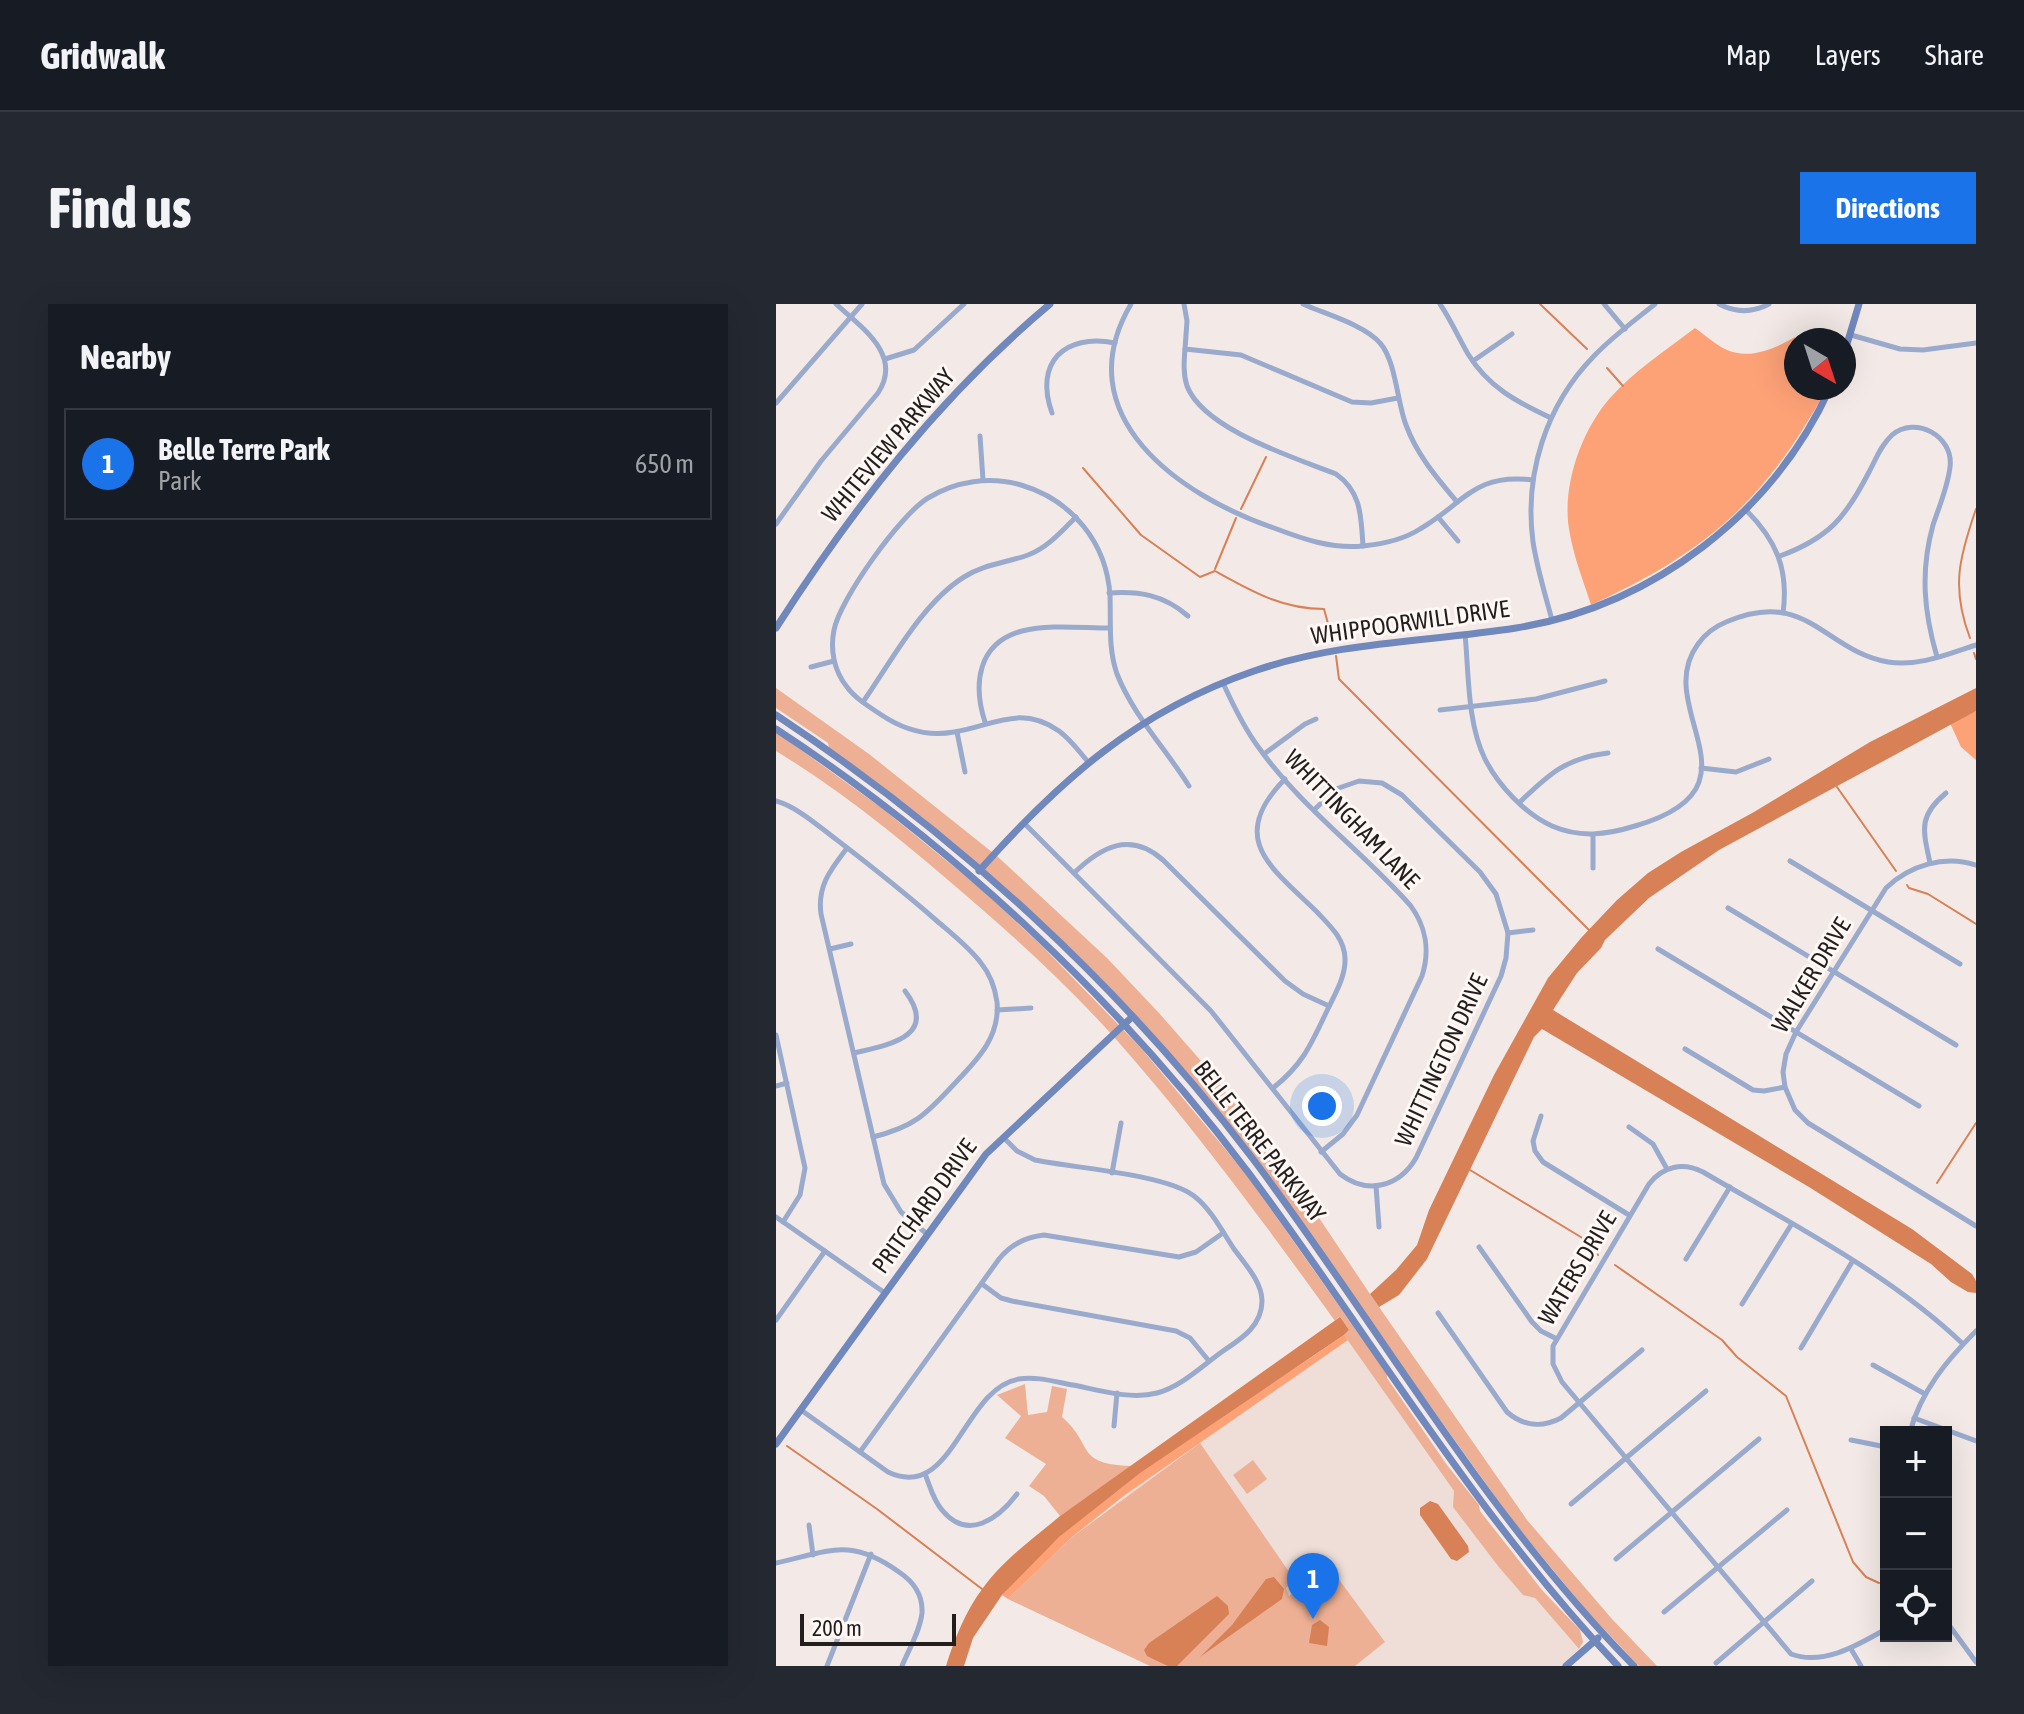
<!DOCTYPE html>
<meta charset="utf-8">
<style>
:root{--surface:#171b24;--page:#242831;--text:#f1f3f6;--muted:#9ea1a6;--line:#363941;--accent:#1a73e8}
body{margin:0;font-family:"Asap Condensed",sans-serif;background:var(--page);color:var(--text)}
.controls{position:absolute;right:24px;bottom:24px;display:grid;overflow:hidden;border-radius:0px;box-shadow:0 8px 32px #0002}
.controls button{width:72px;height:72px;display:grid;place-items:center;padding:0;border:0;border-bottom:2px solid var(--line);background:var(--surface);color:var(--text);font:40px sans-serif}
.compass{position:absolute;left:1008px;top:24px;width:72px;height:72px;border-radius:50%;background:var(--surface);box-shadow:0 8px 32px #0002;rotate:141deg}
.scale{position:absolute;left:24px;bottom:20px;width:156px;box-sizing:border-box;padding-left:8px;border:4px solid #211e1d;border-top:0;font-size:22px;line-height:28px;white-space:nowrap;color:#211e1d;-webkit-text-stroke:6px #fff8f5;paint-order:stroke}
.you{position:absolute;left:546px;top:802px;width:28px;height:28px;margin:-20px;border:6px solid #fff;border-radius:50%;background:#1a73e8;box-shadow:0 0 0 12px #1a73e833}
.badge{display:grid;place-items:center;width:52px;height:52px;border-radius:50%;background:var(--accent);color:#fff;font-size:26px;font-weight:700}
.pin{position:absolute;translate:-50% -66px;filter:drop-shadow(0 2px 4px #0008)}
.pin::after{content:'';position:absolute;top:42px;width:28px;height:24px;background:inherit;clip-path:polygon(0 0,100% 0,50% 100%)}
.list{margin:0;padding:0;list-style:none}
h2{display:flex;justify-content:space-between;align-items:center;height:104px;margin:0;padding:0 32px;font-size:34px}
h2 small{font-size:26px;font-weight:400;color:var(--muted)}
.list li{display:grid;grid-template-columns:52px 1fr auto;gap:24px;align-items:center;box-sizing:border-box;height:112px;margin:0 16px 16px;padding:0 16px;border:2px solid var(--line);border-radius:0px}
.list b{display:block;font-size:30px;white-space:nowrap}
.list p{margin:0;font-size:26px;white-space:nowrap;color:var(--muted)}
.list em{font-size:26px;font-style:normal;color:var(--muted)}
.icon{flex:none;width:44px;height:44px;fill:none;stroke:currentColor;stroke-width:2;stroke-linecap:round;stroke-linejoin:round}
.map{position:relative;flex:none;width:1200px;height:1362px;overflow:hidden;border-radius:0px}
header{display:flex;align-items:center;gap:48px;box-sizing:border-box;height:112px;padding:0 40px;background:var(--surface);border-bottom:2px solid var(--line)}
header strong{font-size:38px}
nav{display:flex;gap:44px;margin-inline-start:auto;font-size:28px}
.intro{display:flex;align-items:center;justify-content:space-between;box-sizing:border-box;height:192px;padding:0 48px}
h1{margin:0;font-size:56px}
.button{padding:20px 36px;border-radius:0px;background:var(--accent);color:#fff;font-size:28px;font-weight:700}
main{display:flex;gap:48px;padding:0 48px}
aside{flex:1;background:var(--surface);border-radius:0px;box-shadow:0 8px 32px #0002}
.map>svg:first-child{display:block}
.built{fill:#eeded7}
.green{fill:#eeb094}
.forest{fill:#fda177}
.water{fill:#d88056}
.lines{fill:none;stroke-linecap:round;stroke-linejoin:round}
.stream{stroke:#d88056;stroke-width:2}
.street{stroke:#99aacd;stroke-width:5}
.secondary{stroke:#7188bc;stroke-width:7}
.labels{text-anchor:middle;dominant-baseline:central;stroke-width:6;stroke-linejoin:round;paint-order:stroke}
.street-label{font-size:24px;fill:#211e1d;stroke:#fff8f5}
</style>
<header>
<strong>Gridwalk</strong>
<nav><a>Map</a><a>Layers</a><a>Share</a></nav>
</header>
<div class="intro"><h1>Find us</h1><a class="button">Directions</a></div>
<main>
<aside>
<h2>Nearby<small></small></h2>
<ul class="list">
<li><span class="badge">1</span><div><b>Belle Terre Park</b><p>Park</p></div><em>650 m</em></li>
</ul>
</aside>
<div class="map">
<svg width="1200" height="1362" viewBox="0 0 1200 1362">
<rect width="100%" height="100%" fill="#f3eae7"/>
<!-- built -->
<polygon class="built" points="572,1036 678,1187 678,1203 745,1289 759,1294 803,1345 785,1362 579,1362 609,1338 419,1362 374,1362 232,1295 349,1191"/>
<!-- green -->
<g class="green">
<polygon points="0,384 93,450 221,552 331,654 383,709 433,766 521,881 594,990 751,1216 836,1315 881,1362 863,1362 809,1305 736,1216 453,821 261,613 147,514 53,444 52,439 0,404"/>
<path d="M0 428 107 505 204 584 267 643 365 744 470 870 611 1070V1074L671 1161 703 1201 704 1207 766 1286 804 1326 807 1338 803 1345 759 1294 747 1291 722 1262 677 1203 678 1187 568 1031 573 1026 563 1013 559 1017C489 920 417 822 338 733 293 683 244 638 193 594 132 541 69 489 0 447Z"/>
<path d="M249 1080 252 1111 271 1108 276 1082 291 1085 286 1113C319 1142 298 1160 356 1162L284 1212 268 1192 253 1182 270 1160 229 1134 245 1112 221 1091Z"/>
<polygon points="424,1139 518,1275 510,1284 513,1292 553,1262 609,1338 579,1362 374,1362 232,1295 296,1233"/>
<polygon points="477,1156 491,1175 471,1190 457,1171"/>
</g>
<!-- forest -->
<g class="forest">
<path d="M919 24C929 31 940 41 951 46 974 56 1000 44 1019 33L1020 84H1051C989 197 932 247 815 301 807 276 797 251 793 225 786 182 805 127 834 94 858 67 890 46 919 24Z"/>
<polygon points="1200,407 1200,456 1185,443 1174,419"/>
<path d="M568 1031 572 1036 349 1191 296 1233 232 1295 226 1291C314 1187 456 1109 568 1031Z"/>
</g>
<!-- water -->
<g class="water">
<polygon points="1200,384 1200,407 943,546 873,594 829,636 825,644 801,669 777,706 1136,925 1196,970 1200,977 1200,989 1192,988 1175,978 1155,960 1033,883 766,725 758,733 651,955 623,991 603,1003 594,990 620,966 641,941 653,906 718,771 772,674 805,634 841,596 872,569 905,548 978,508 1094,438"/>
<path d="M564 1013 573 1026 568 1031 364 1169 283 1233 226 1291 197 1334 188 1362H170C178 1336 190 1306 207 1284 227 1256 258 1234 284 1212Z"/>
<polygon points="654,1197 662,1200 692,1242 693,1248 681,1257 675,1255 644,1211 644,1204"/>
<polygon points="498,1273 508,1285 506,1295 424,1353 456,1321 490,1275"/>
<polygon points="441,1292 452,1302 453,1310 401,1362 392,1362 379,1356 371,1352 368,1346 373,1339"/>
<polygon points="544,1316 553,1323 551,1342 533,1339 536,1321"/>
</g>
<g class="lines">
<!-- stream -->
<g class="stream">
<polyline points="764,0 811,45"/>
<polyline points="831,64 847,82"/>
<path d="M307 164 365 231 424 273 439 267C475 287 506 305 548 305L557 338"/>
<polyline points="465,205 490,153"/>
<polyline points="439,265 460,214"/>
<path d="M1194 334C1175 284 1183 254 1200 205"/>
<polyline points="1198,349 1200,355"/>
<polyline points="560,352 563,375 814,627"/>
<polyline points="1061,483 1120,567"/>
<polyline points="1131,581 1133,584 1152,590 1200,620"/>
<polyline points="694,866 813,938 822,951"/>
<polyline points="1161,879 1200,819"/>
<polyline points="839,961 946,1036 961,1053 1010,1092 1077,1258 1090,1273 1103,1279"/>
<polyline points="11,1142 101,1205 206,1285"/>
</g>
<!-- street -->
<g class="street">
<path d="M355 0C289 112 404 192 498 224 527 235 555 245 587 242 607 240 627 236 644 225 689 199 697 169 757 176"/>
<polyline points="408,0 411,17 409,45 465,51 576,98 595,99 622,94"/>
<path d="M527 0C549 10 589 21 604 39 620 57 621 98 630 121 641 151 661 174 681 198"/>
<path d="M664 0C675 16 682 33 692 50 712 83 741 98 775 114"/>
<polyline points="828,0 849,25"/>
<path d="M943 0C960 9 976 9 993 0"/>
<polyline points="1075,31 1124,45 1147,46 1200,39"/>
<path d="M409 45C408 57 407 70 411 82 428 126 520 154 560 170 586 188 585 214 587 242"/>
<polyline points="109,55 138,46 188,0"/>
<polyline points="697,57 736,30"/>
<polyline points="0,99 86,0"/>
<path d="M276 109C258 59 288 29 339 39"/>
<polyline points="204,132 207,176"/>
<path d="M970 206C1000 236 1013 265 1007 309"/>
<polyline points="662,213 682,237"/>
<path d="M0 220 45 157 102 89C127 51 86 24 60 0"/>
<path d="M1004 252C1053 234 1070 213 1093 168 1100 155 1105 141 1116 131 1139 111 1178 132 1174 163 1172 182 1163 203 1157 221 1144 268 1148 308 1161 353"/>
<path d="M333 289C364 287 388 291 412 312"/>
<path d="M776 316C769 290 761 264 757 238 748 170 770 101 818 52 836 33 858 17 879 0"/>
<path d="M689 330C693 370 691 418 709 455 722 481 749 510 776 522 804 534 830 531 859 522 994 483 874 405 922 340 929 330 938 323 950 318 1031 283 1048 347 1112 358 1142 363 1172 350 1200 341"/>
<polyline points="35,363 58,357"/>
<path d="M447 379C457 401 468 424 483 444 525 503 586 547 634 601 650 622 654 647 646 672L581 811 567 830 545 848"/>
<path d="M87 398C115 358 146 299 188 273 208 260 230 259 252 251 271 244 286 227 300 213"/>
<polyline points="664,406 760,395 829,377"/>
<path d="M209 418C197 381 201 339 246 327 273 320 306 324 334 324"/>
<polyline points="181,428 189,468"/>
<polyline points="488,450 529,420 540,415"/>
<path d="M312 458C303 447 294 435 283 427 244 400 217 422 178 428 151 433 126 425 104 410 92 402 79 394 71 383 58 367 54 346 58 326 64 295 125 210 152 194 180 177 214 172 245 181 296 196 331 239 334 292 335 319 332 344 341 370 357 411 390 445 413 482"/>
<polyline points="925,464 960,468 993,455"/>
<path d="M0 497C23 504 42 522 61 536 95 562 129 589 161 617 176 630 193 643 205 659 214 670 219 684 221 698 224 732 203 754 181 777 151 809 141 822 97 833"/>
<path d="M744 498C773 470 790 454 832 449"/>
<path d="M248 519 435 707 564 870C591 891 623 883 640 854L725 672 730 654 732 629 720 590 704 568 626 491 606 479 583 477 560 485 539 505"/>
<polyline points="817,531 817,564"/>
<path d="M71 544C55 565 41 582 45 610L108 880 125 908 151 930"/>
<polyline points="1014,557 1184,660"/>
<path d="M1154 559C1147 526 1142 512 1170 489"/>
<path d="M1200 561C1168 551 1134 561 1110 584L1020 728 1010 750 1007 768 1009 783 1019 806 1032 819 1200 922"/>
<path d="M298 569C325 543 354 527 387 556L509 677 527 690 553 702"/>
<polyline points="952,604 1180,741"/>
<polyline points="732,629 757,626"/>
<polyline points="54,645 75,640"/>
<polyline points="882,645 1143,802"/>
<polyline points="221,706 255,704"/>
<polyline points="0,731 29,864 24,891 7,918"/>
<polyline points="909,745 977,786 988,787 1009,783"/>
<path d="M78 749C111 741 164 733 129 687"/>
<polyline points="0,782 11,779"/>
<path d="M497 784C525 762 534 743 549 711 557 693 570 674 569 654 568 634 554 622 541 608 496 564 450 535 509 475"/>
<polyline points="765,812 757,837 759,847 767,858 853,911"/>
<polyline points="853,823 877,840 891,865"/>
<polyline points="336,869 345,819"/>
<polyline points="600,882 603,923"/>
<polyline points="0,913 109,989"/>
<polyline points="703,943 756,1018 765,1027 779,1034"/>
<polyline points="910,955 954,883"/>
<polyline points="206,980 225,994 236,997 400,1027 414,1034 433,1057"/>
<polyline points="966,1000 1015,921"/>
<path d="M662 1009 731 1108C747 1122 766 1124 785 1114L866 1046"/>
<polyline points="0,1016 49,947"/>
<polyline points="1025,1044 1076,958"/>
<polyline points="1097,1061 1149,1090"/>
<path d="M25 1106 112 1168C177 1199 187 1084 243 1075 260 1072 280 1078 297 1081 323 1086 354 1096 381 1089 405 1083 427 1061 447 1047 465 1035 486 1022 486 997 486 978 469 960 458 945 446 927 435 905 418 892 390 870 297 864 259 856L241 847 227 833"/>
<polyline points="1138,1114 1200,1137"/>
<polyline points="338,1122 341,1089"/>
<path d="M1134 1128C1145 1087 1171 1056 1200 1027"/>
<polyline points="1075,1136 1110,1143"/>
<path d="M84 1148 223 955C235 940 249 933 268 931L403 953 420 948 447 929"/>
<path d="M149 1170C154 1182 157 1196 166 1206 192 1238 223 1214 241 1190"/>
<polyline points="795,1200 930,1087"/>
<polyline points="33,1221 37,1251"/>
<polyline points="840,1255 983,1135"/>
<path d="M0 1259C54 1247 74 1233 123 1268 138 1278 147 1291 146 1309 144 1327 133 1345 126 1362"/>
<polyline points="888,1308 1011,1206"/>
<polyline points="1170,1317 1200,1358"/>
<path d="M1110 1325C1082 1341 1047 1362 1015 1350L786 1078 777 1060V1042L873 880C887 862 907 858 927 868 1014 919 1114 970 1187 1040"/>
<polyline points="1075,1345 1085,1362"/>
<polyline points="940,1359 1036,1277"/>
<polyline points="51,1362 95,1250"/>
</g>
<!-- secondary -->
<g class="secondary">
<polyline points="1068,50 1083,0"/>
<path d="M0 324C77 204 164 92 274 0"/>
<path d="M0 411C181 531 345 681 477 855 604 1024 709 1211 858 1362"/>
<path d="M0 425C180 543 342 696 472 868 595 1033 700 1212 842 1362"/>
<path d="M203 567C284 476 361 407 478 367 565 337 651 338 740 324 877 302 997 209 1054 84"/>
<polyline points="0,1140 210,850 356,713"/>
<polyline points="790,1362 822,1334"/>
</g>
</g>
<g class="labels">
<!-- street labels -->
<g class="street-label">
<text transform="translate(112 141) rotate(-50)">WHITEVIEW PARKWAY</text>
<text transform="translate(634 318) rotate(-8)">WHIPPOORWILL DRIVE</text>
<text transform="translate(576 515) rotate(46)">WHITTINGHAM LANE</text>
<text transform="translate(1035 671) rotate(-59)">WALKER DRIVE</text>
<text transform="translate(665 756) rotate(-65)">WHITTINGTON DRIVE</text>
<text transform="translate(484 837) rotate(52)">BELLE TERRE PARKWAY</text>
<text transform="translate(148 902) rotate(-54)">PRITCHARD DRIVE</text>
<text transform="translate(801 964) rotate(-59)">WATERS DRIVE</text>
</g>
</g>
</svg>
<div class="controls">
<button>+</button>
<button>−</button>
<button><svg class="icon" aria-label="locate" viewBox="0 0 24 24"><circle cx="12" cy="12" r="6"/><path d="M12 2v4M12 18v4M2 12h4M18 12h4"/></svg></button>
</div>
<svg class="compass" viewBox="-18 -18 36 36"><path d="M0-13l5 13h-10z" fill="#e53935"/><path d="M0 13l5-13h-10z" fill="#9ea1a6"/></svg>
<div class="scale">200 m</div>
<div class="you"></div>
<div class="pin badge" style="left:537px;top:1315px">1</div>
</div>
</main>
